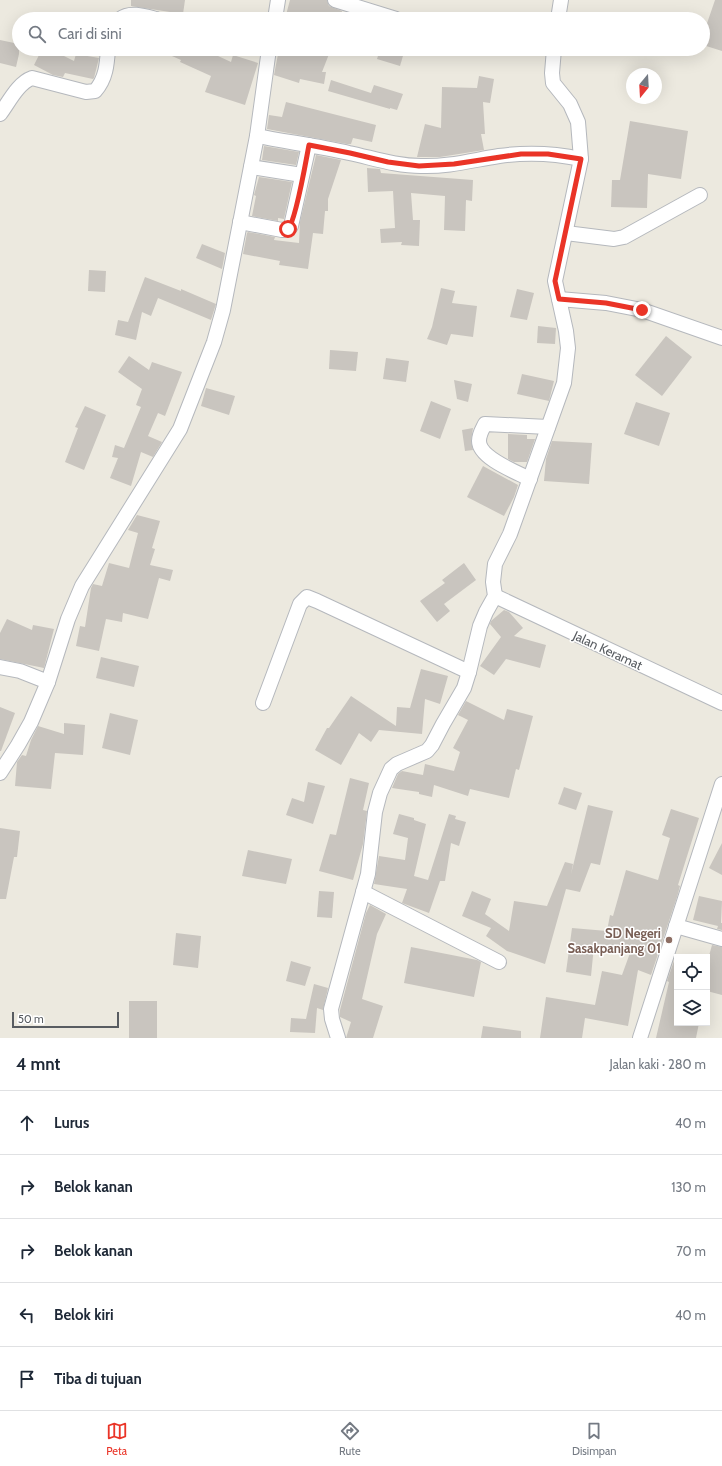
<!DOCTYPE html>
<html lang="id">
<meta charset="utf-8">
<style>
:root{--surface:#fff;--page:#f2f2f3;--text:#1f2937;--muted:#747a83;--line:#e0e1e3;--accent:#ea3427}
body{margin:0;font-family:Cabin,sans-serif;background:var(--page);color:var(--text)}
.controls{position:absolute;right:12px;bottom:12px;display:grid;overflow:hidden;border-radius:0px;box-shadow:0 4px 16px #0002}
.controls button{width:36px;height:36px;display:grid;place-items:center;padding:0;border:0;border-bottom:1px solid var(--line);background:var(--surface);color:var(--text);font:20px sans-serif}
.compass{position:absolute;left:626px;top:68px;width:36px;height:36px;border-radius:50%;background:var(--surface);box-shadow:0 4px 16px #0002;rotate:198deg}
.scale{position:absolute;left:12px;bottom:10px;width:107px;box-sizing:border-box;padding-left:4px;border:2px solid #585c61;border-top:0;font-size:11px;line-height:14px;white-space:nowrap;color:#585c61;-webkit-text-stroke:3px #fff;paint-order:stroke}
.stop{position:absolute;width:12px;height:12px;margin:-9px;border:3px solid #ea3427;border-radius:50%;background:#fff}
.stop.end{background:#ea3427;border-color:#fff;box-shadow:0 1px 4px #0008}
.list{margin:0;padding:0;list-style:none}
h2{display:flex;justify-content:space-between;align-items:center;height:52px;margin:0;padding:0 16px;font-size:17px}
h2 small{font-size:13px;font-weight:400;color:var(--muted)}
.list li{display:grid;grid-template-columns:26px 1fr auto;gap:12px;align-items:center;box-sizing:border-box;height:64px;padding:0 16px;border-top:1px solid var(--line)}
.list b{display:block;font-size:15px;white-space:nowrap}
.list em{font-size:13px;font-style:normal;color:var(--muted)}
.icon{flex:none;width:22px;height:22px;fill:none;stroke:currentColor;stroke-width:2;stroke-linecap:round;stroke-linejoin:round}
.map{position:relative;flex:none;width:722px;height:1038px;overflow:hidden}
.search{position:absolute;background:var(--surface);box-shadow:0 4px 16px #0002;left:12px;right:12px;top:12px;height:44px;display:flex;align-items:center;gap:10px;box-sizing:border-box;padding:0 14px;border-radius:22px;color:var(--muted);font-size:15px}
.sheet{height:372px;background:var(--surface)}
nav{display:flex;justify-content:space-around;align-items:center;box-sizing:border-box;height:56px;border-top:1px solid var(--line);background:var(--surface);font-size:11px;color:var(--muted)}
nav a{display:grid;justify-items:center;gap:2px}
nav .on{color:var(--accent)}
.map>svg:first-child{display:block}
.building{fill:#c9c5bf}
.lines{fill:none;stroke-linecap:round;stroke-linejoin:round}
.minor-casing{stroke:#b5b8bd;stroke-width:16}
.minor{stroke:#fff;stroke-width:14}
.route{stroke:#ea3427;stroke-width:5}
.education-dot{fill:#8d6e63;stroke:#fff;stroke-width:1.5}
.labels{text-anchor:middle;dominant-baseline:central;stroke-width:3;stroke-linejoin:round;paint-order:stroke}
.street-label{font-size:13px;fill:#585c61;stroke:#fff}
.education-label{font-size:13px;font-weight:bold;fill:#785e54;stroke:#fff;text-anchor:end}
</style>
<div class="map">
<svg width="722" height="1038" viewBox="0 0 722 1038">
<rect width="100%" height="100%" fill="#ece9df"/>
<!-- building -->
<g class="building">
<polygon points="131,0 185,0 183,14 131,6"/>
<polygon points="290,0 327,0 329,6 342,11 340,19 298,19 286,15"/>
<polygon points="715,0 722,0 722,51 703,45 703,35"/>
<polygon points="0,40 19,44 19,54 16,67 0,63"/>
<polygon points="42,49 50,49 74,61 76,54 99,58 94,78 93,79 65,73 63,77 53,75 34,65"/>
<polygon points="156,49 203,49 231,62 233,55 258,63 245,105 205,92 211,76 180,62 181,60"/>
<polygon points="279,49 331,49 322,72 326,72 324,84 300,79 299,83 274,75"/>
<polygon points="380,49 405,49 400,66 377,59"/>
<polygon points="479,76 494,79 490,103 483,102 485,134 481,134 484,150 440,157 417,157 425,124 441,128 442,87 477,88"/>
<polygon points="331,80 371,93 374,85 403,94 397,110 390,108 390,109 328,91"/>
<polygon points="286,102 376,125 372,142 353,138 351,144 347,144 267,129 269,115 282,117"/>
<polygon points="630,121 688,131 681,179 648,174 647,208 611,207 612,180 620,180"/>
<polygon points="264,146 299,152 296,165 262,160"/>
<polygon points="316,155 341,160 328,199 328,211 325,211 323,234 313,233 308,269 279,265 280,261 243,254 247,233 248,232 275,237 274,240 299,243 300,222"/>
<polygon points="367,168 380,169 381,173 473,180 472,201 466,200 465,231 444,230 445,196 411,193 413,220 420,220 419,246 401,245 402,242 381,243 380,229 395,228 393,191 368,192"/>
<polygon points="259,177 292,182 284,219 278,218 278,221 252,216 256,196 254,195"/>
<polygon points="202,244 225,253 222,269 196,258"/>
<polygon points="89,270 106,271 105,292 88,291"/>
<polygon points="145,277 181,291 181,289 216,304 211,320 158,298 151,316 142,312 136,340 115,335 118,320 128,322"/>
<polygon points="441,288 455,291 452,303 477,306 473,337 451,334 447,345 427,339 432,327"/>
<polygon points="517,289 534,293 527,320 510,317"/>
<polygon points="538,326 556,328 555,344 537,343"/>
<polygon points="666,336 692,357 662,396 635,375"/>
<polygon points="330,350 358,352 356,371 329,369"/>
<polygon points="129,356 149,370 152,362 182,372 165,416 158,413 148,436 162,442 153,457 141,452 131,486 110,478 118,458 112,457 115,445 124,448 141,407 136,405 142,389 118,372"/>
<polygon points="386,358 409,361 406,382 383,379"/>
<polygon points="522,374 554,381 549,401 517,394"/>
<polygon points="454,380 472,384 468,402 457,399"/>
<polygon points="206,388 235,396 229,415 201,406"/>
<polygon points="431,401 451,409 440,439 420,431"/>
<polygon points="636,402 670,413 659,446 624,434"/>
<polygon points="85,406 106,415 84,470 65,462 78,428 75,427"/>
<polygon points="473,428 471,441 473,450 465,451 462,430"/>
<polygon points="508,434 527,435 527,439 535,439 527,462 514,462 508,459"/>
<polygon points="552,441 592,443 589,484 544,481 546,459"/>
<polygon points="483,466 518,485 514,497 504,516 467,497"/>
<polygon points="137,515 160,521 152,548 155,549 150,565 173,570 170,581 159,578 148,619 123,613 122,622 106,619 99,651 76,646 80,626 85,627 91,588 93,584 102,586 109,563 129,568 138,533 128,530"/>
<polygon points="464,563 476,580 444,604 450,611 437,622 420,601 445,583 442,580"/>
<polygon points="504,610 509,612 523,628 514,636 546,645 540,668 506,659 494,675 480,666 501,637 490,624 491,621"/>
<polygon points="7,619 32,630 33,625 54,629 44,668 0,659 0,633"/>
<polygon points="101,657 139,666 134,687 96,678"/>
<polygon points="421,669 448,676 440,704 425,699 422,734 379,730 371,742 359,733 341,765 315,750 327,728 329,728 351,696 396,726 397,707 410,708"/>
<polygon points="466,701 504,720 507,709 533,716 519,770 516,769 509,798 470,789 468,796 434,785 432,797 419,794 419,792 392,788 398,774 402,771 423,775 425,764 454,771 460,752 453,748 468,720 458,715"/>
<polygon points="0,707 15,713 1,751 0,751"/>
<polygon points="110,713 138,720 130,755 102,748"/>
<polygon points="64,723 85,725 83,755 55,753 51,789 15,786 17,762 22,755 26,756 31,740 38,726 64,734"/>
<polygon points="350,778 369,783 363,810 367,811 363,844 353,880 319,871 330,834 336,835"/>
<polygon points="308,782 325,786 313,824 286,815 292,798 304,802"/>
<polygon points="564,787 582,793 576,810 558,804"/>
<polygon points="588,805 613,811 600,865 591,863 580,892 566,889 545,964 507,951 486,936 491,928 462,916 472,891 491,899 485,914 509,931 514,901 547,906 565,862 573,864 571,874"/>
<polygon points="671,809 699,818 678,885 680,886 677,897 651,975 638,970 628,1026 585,1018 582,1038 540,1038 546,997 595,1005 602,971 622,975 630,953 594,946 591,976 566,972 572,928 607,931 610,915 613,916 626,870 658,880 670,838 662,835"/>
<polygon points="399,814 414,818 414,820 426,824 414,876 428,880 449,814 456,816 455,819 466,822 459,846 451,843 445,881 440,881 429,913 402,903 407,889 374,884 379,856 405,860 408,838 393,834"/>
<polygon points="0,828 20,831 17,857 14,857 6,899 0,899"/>
<polygon points="722,843 722,875 709,868"/>
<polygon points="248,850 292,859 286,884 242,876"/>
<polygon points="319,891 334,892 332,918 317,917"/>
<polygon points="699,896 722,901 721,923 722,923 722,930 717,929 718,926 693,920"/>
<polygon points="370,905 386,914 377,934 362,999 383,1006 373,1038 346,1038 351,1022 340,1017 340,1010 366,913"/>
<polygon points="176,933 201,936 198,968 173,965"/>
<polygon points="712,945 722,947 722,995 707,991 707,963"/>
<polygon points="411,947 477,960 481,962 474,997 404,983"/>
<polygon points="675,958 677,960 677,1023 699,1023 696,1038 656,1038 669,982 667,981"/>
<polygon points="291,961 311,967 305,986 286,981"/>
<polygon points="314,984 328,988 323,1010 317,1008 315,1033 290,1032 291,1018 306,1019"/>
<rect x="129" y="1001" width="28" height="37"/>
<polygon points="483,1026 521,1031 521,1038 481,1038"/>
</g>
<g class="lines">
<!-- minor casing -->
<g class="minor-casing">
<g id="minor">
<polyline points="335,0 396,19"/>
<path d="M120 19C130 11 145 16 156 19"/>
<polyline points="275,19 278,0"/>
<polyline points="558,19 561,0"/>
<path d="M0 114C9 102 18 83 32 78L86 92 95 91C106 79 107 64 108 49"/>
<path d="M257 136C287 142 319 146 349 153 373 158 396 166 421 166 448 167 473 160 499 156 527 152 553 153 581 159"/>
<polyline points="251,167 302,175"/>
<polyline points="240,222 282,230 288,229 291,226 309,145"/>
<polyline points="566,233 614,239 624,237 700,195"/>
<polyline points="559,299 606,303 642,310 722,338"/>
<path d="M530 479C516 472 479 458 479 441 479 434 482 430 485 424L548 427"/>
<polyline points="495,596 722,703"/>
<polyline points="0,667 20,671 48,682"/>
<polyline points="263,703 300,604 307,597 317,601 469,672"/>
<polyline points="0,773 18,745 31,722 48,682 68,619 82,586 180,429 214,342 223,310 257,136 269,49"/>
<polyline points="363,892 499,962"/>
<polyline points="676,926 722,939"/>
<polyline points="338,1038 332,1019 331,1009 368,874 375,812 380,793 391,769 397,764 427,751 432,745 443,724 464,688 469,672 480,626 486,612 495,596 493,582 495,564 510,534 564,383 568,348 566,331 555,281 581,159 578,122 570,104 553,83 552,73 554,49"/>
<polyline points="640,1038 722,784"/>
</g>
</g>
<!-- minor -->
<use href="#minor" class="minor"/>
</g>
<g class="lines">
<!-- route -->
<path class="route" d="M288 229C296 221 306 160 309 145L350 153 388 162 419 166 454 164 521 154H548L581 159 555 281 559 299 606 303 642 310"/>
</g>
<!-- markers -->
<circle class="education-dot" cx="669" cy="940" r="4"/>
<g class="labels">
<!-- street labels -->
<g class="street-label">
<text transform="translate(608 650) rotate(25)">Jalan Keramat</text>
</g>
<!-- education labels -->
<g class="education-label">
<text x="661" y="933">SD Negeri<tspan x="661" dy="15">Sasakpanjang 01</tspan></text>
</g>
</g>
</svg>
<div class="controls">
<button><svg class="icon" aria-label="locate" viewBox="0 0 24 24"><circle cx="12" cy="12" r="6"/><path d="M12 2v4M12 18v4M2 12h4M18 12h4"/></svg></button>
<button><svg class="icon" aria-label="layers" viewBox="0 0 24 24"><path d="M12 4l9 5-9 5-9-5zM3 14l9 5 9-5"/></svg></button>
</div>
<svg class="compass" viewBox="-18 -18 36 36"><path d="M0-13l5 13h-10z" fill="#e53935"/><path d="M0 13l5-13h-10z" fill="#747a83"/></svg>
<div class="scale">50 m</div>
<div class="stop" style="left:288px;top:229px"></div>
<div class="stop end" style="left:642px;top:310px"></div>
<div class="search"><svg class="icon" aria-label="search" viewBox="0 0 24 24"><circle cx="10" cy="10" r="6"/><path d="M15 15l6 6"/></svg>Cari di sini</div>
</div>
<section class="sheet">
<h2>4 mnt<small>Jalan kaki · 280 m</small></h2>
<ul class="list">
<li><svg class="icon" aria-label="ahead" viewBox="0 0 24 24"><path d="M12 20V5M6 11l6-6 6 6"/></svg><div><b>Lurus</b></div><em>40 m</em></li>
<li><svg class="icon" aria-label="right" viewBox="0 0 24 24"><path d="M7 20v-9h11M14 6l5 5-5 5"/></svg><div><b>Belok kanan</b></div><em>130 m</em></li>
<li><svg class="icon" aria-label="right" viewBox="0 0 24 24"><path d="M7 20v-9h11M14 6l5 5-5 5"/></svg><div><b>Belok kanan</b></div><em>70 m</em></li>
<li><svg class="icon" aria-label="left" viewBox="0 0 24 24"><path d="M17 20v-9H6M10 6l-5 5 5 5"/></svg><div><b>Belok kiri</b></div><em>40 m</em></li>
<li><svg class="icon" aria-label="arrive" viewBox="0 0 24 24"><path d="M6 21V4h12l-3 4 3 4H6"/></svg><div><b>Tiba di tujuan</b></div></li>
</ul>
</section>
<nav>
<a class="on"><svg class="icon" aria-label="map" viewBox="0 0 24 24"><path d="M3 6l6-2 6 2 6-2v14l-6 2-6-2-6 2zM9 4v14M15 6v14"/></svg>Peta</a>
<a><svg class="icon" aria-label="directions" viewBox="0 0 24 24"><path d="M12 3l9 9-9 9-9-9zM9 14v-3h6M13 9l2 2-2 2"/></svg>Rute</a>
<a><svg class="icon" aria-label="saved" viewBox="0 0 24 24"><path d="M7 4h10v16l-5-4-5 4z"/></svg>Disimpan</a>
</nav>
